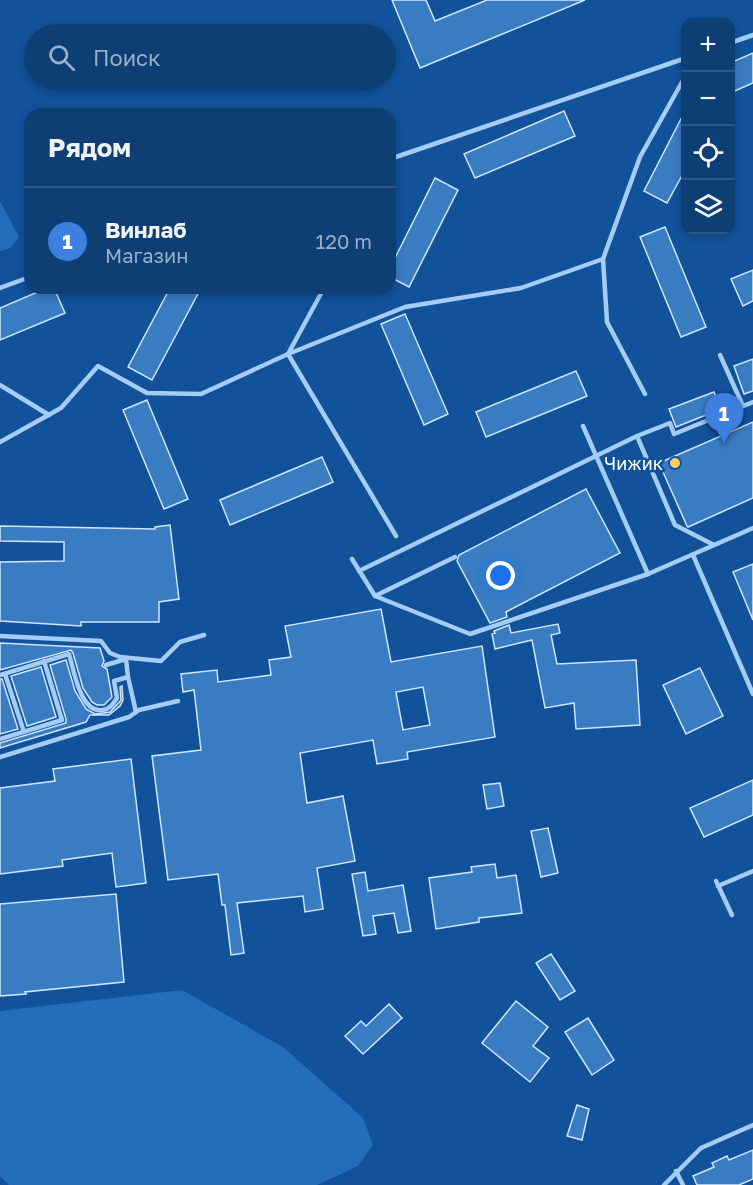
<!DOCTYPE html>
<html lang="ru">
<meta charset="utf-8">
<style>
:root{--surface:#0d3e74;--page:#164579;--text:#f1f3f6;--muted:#9aaec5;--line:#2d5786;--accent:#bca0f2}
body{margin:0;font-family:"Golos Text",sans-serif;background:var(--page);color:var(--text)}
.controls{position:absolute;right:18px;top:18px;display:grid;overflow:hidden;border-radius:12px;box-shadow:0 3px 9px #0003}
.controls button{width:54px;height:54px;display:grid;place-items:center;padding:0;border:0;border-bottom:2px solid var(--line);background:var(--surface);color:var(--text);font:30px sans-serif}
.you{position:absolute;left:501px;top:576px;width:21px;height:21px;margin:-15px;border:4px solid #fff;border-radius:50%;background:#1a73e8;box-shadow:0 0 0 9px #1a73e833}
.badge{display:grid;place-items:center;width:39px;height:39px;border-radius:50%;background:var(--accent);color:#fff;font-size:20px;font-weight:700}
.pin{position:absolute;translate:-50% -50px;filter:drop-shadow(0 2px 3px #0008)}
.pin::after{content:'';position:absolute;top:32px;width:21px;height:18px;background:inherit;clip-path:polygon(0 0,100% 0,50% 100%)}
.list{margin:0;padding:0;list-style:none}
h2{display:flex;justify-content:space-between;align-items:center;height:78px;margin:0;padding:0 24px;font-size:26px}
h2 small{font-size:20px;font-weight:400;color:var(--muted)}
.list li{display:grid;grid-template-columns:39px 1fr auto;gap:18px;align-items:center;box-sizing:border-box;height:108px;padding:0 24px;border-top:2px solid var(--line)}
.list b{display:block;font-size:22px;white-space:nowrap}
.list p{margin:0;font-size:20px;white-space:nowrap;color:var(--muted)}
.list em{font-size:20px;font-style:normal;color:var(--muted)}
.icon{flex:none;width:33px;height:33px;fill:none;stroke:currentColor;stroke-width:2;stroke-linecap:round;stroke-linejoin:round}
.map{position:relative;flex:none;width:753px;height:1185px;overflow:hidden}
.search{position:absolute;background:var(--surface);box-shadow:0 3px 9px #0003;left:24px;top:24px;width:372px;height:66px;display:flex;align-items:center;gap:15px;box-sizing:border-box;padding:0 21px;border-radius:33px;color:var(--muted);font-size:22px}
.panel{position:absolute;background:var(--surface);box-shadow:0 3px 9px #0003;left:24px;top:108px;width:372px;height:186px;border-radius:18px}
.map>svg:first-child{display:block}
.green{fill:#246db9}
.building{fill:#3a7cc2;stroke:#cee5fe;stroke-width:1.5;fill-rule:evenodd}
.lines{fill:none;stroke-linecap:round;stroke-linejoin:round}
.service{stroke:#a5ccf4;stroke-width:4.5}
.poi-dot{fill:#ffce68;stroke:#11529b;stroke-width:2}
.labels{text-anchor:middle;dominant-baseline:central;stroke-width:5;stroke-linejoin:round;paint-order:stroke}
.poi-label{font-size:18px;fill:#fff;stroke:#11529b;text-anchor:end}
</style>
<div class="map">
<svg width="753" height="1185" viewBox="0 0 753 1185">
<rect width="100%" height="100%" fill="#11529b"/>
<!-- green -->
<g class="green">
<polygon points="0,201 19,237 10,248 0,251"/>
<polygon points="182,990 283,1047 363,1118 373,1145 358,1166 317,1185 9,1185 0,1176 0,1011"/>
</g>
<!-- building -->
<g class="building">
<polygon points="392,0 426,0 435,21 487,0 585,0 420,68"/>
<polygon points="753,53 753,83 730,93 730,63"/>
<polygon points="686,109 686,168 667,203 644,191"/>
<polygon points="564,111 575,136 475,178 464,154"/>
<polygon points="435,178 458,190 409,287 390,277 390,268"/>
<polygon points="665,227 706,327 681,337 640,237"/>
<polygon points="753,270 753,301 743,306 731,279"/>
<polygon points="47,288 54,288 65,313 0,340 0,308"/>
<polygon points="170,288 201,288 152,380 128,367"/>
<polygon points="405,314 448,414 424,425 381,324"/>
<polygon points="753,359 753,391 744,394 734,366"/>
<polygon points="576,371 587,396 486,437 476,412"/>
<polygon points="714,392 721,409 676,427 669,409"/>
<polygon points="147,400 188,499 164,509 123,410"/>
<polygon points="753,422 753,498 688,527 687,526 659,463"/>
<polygon points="322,457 333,482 230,525 220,500"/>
<polygon points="586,489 620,553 506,612 507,617 490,623 457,561 459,555"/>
<polygon points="170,525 179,599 159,602 159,622 81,622 81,626 0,621 0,562 64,561 64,542 0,541 0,526 155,529 155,527"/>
<polygon points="753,564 753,620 733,572"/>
<path d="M381 609 391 662 482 646 495 737 407 752 408 759 377 764 373 740 300 753 307 803 343 796 355 861 317 868 323 909 305 912 303 896 237 903 244 953 231 955 225 905H222L218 874 168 880 152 756 201 750 194 690 183 692 181 674 217 670 218 682 271 675 269 660 291 657 285 626ZM423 687 430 725 403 730 396 692Z"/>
<polygon points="558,624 560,633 551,635 557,664 636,660 640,725 576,729 574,703 545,708 532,640 495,649 492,634 495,633 494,631 509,625 511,633"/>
<polygon points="0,643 100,648 104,661 102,666 107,669 112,697 104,705 97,705 92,702 83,688 73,653 71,650 0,670"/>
<polygon points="66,660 75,691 86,709 95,714 110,712 121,700 120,687 122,686 123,700 120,706 109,715 90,715 86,722 0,748 0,743 66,723 66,719 50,665"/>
<polygon points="41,667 56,717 27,726 11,676"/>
<polygon points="700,668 723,716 686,734 663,685"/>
<polygon points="0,679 2,679 18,729 0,734"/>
<polygon points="131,759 146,883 116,887 112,853 62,860 63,866 0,874 0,788 55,781 53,769"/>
<polygon points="753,780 753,815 704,837 690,808"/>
<polygon points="500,783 504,806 487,809 483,785"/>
<polygon points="548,828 558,873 541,877 531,831"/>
<polygon points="495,864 497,878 516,875 522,913 479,918 479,922 436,929 429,878 472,872 471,867"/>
<polygon points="365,872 368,891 403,885 411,931 398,933 394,913 373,916 376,934 363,936 352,874"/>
<polygon points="116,894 124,982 25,992 26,994 0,996 0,904"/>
<polygon points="551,954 575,991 560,1000 536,963"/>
<polygon points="516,1001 548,1027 533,1046 549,1058 530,1082 482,1043"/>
<polygon points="389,1004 402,1018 363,1054 345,1036 361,1021 366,1026"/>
<polygon points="588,1018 614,1060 592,1075 565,1032"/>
<polygon points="577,1105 589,1109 582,1140 567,1136"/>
<polygon points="753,1150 753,1179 739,1185 697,1185 693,1176 714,1167 712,1163 727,1156 729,1160"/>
</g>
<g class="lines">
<!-- service -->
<g class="service">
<polyline points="730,43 753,35"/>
<polyline points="390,159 686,58"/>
<polyline points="390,170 393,158"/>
<polyline points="603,259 640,157 686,75"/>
<polyline points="0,288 30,277"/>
<polyline points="720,355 743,406"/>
<polyline points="0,385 49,415"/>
<polyline points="583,426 648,574 753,528"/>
<polyline points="637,436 675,525 714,545"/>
<polyline points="0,442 61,408 98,366 147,393 201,394 288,354 324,288"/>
<polyline points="396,536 288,354 405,307 521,288 603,259 607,322 645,394"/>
<polyline points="693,555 753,694"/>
<polyline points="352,559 375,596 470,634 648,574"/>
<polyline points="359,571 637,436 670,423 674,434 753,402"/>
<polyline points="375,596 455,557"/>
<polyline points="0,636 101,641 110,653 120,657 161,661 180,642 204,635"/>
<polyline points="106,665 126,659 128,677 136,712"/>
<polyline points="5,674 24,732"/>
<path d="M0 675 69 654C74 670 80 714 103 710 110 709 113 704 117 698L114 681 128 677"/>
<polyline points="0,739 62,720 44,661"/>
<polyline points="0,757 129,717 139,710 178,701"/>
<polyline points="716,881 732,915"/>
<polyline points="718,886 753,871"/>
<polyline points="676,1171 683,1185"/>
<polyline points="664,1185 701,1148 753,1125"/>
</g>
</g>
<!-- markers -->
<circle class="poi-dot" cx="675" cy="463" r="6"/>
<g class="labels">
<!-- poi labels -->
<g class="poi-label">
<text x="663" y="463">Чижик</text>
</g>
</g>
</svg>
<div class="controls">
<button>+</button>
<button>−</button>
<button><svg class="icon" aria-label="locate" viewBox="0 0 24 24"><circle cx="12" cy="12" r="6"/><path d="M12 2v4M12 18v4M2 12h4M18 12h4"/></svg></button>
<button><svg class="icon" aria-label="layers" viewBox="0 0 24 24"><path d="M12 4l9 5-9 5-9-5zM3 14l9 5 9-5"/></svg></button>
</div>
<div class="you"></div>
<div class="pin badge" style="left:724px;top:443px;background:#3f7fe0">1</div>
<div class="search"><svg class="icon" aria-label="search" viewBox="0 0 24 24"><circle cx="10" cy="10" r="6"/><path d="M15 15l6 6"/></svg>Поиск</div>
<section class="panel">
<h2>Рядом<small></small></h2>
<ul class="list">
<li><span class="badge" style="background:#3f7fe0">1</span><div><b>Винлаб</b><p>Магазин</p></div><em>120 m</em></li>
</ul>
</section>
</div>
